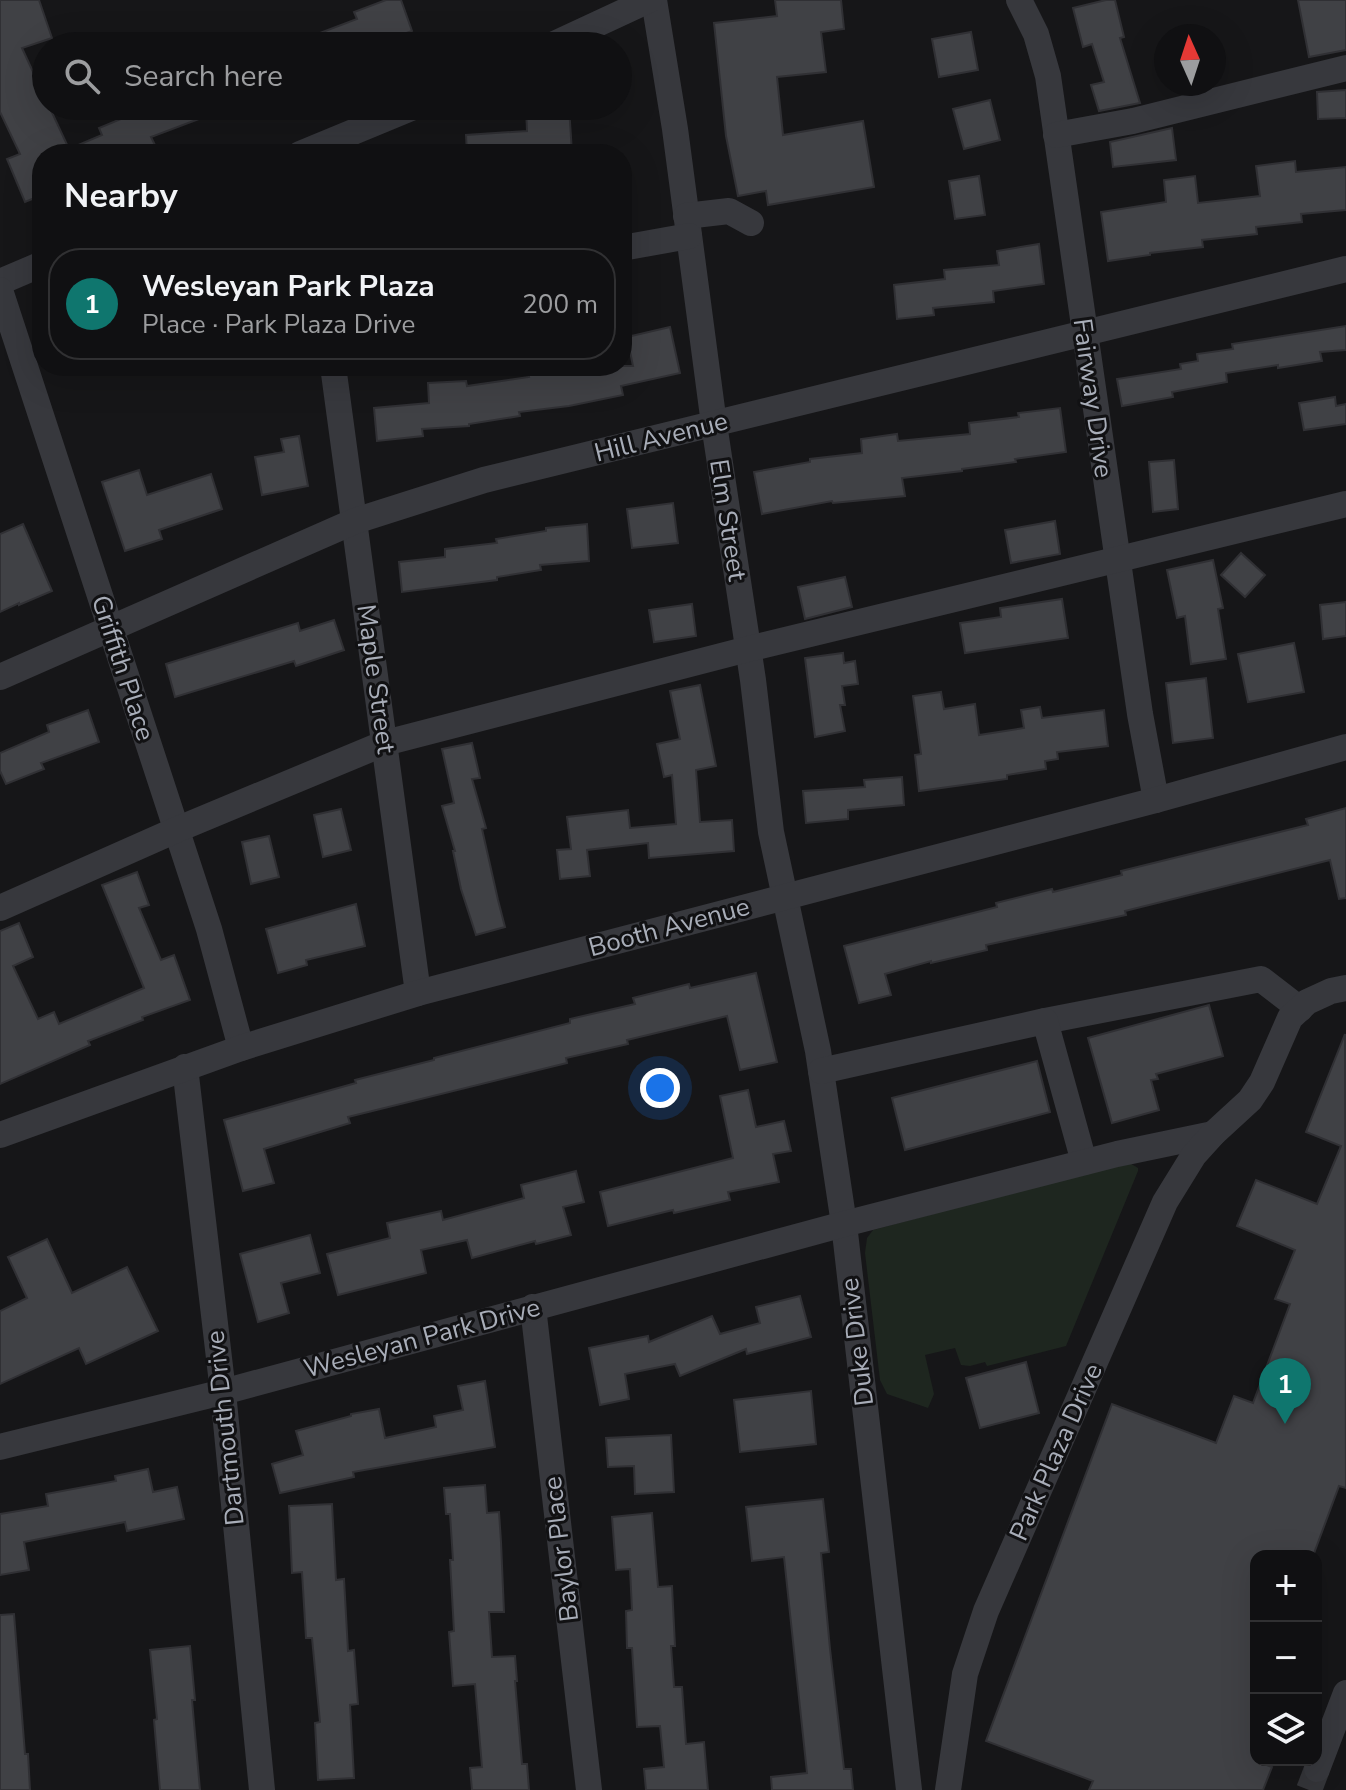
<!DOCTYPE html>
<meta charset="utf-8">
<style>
:root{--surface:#101012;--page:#1e1e20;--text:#f1f3f6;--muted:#9c9d9f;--line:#303032;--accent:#0f766e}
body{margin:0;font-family:"Nunito Sans",sans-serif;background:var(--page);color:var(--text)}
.controls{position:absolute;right:24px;bottom:24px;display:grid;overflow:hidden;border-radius:16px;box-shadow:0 8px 32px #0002}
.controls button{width:72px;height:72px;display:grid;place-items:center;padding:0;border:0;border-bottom:2px solid var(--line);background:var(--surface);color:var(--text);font:40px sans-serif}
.compass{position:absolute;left:1154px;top:24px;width:72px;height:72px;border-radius:50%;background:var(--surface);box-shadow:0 8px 32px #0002;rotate:357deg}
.you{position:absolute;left:660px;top:1088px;width:28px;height:28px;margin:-20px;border:6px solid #fff;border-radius:50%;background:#1a73e8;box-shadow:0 0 0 12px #1a73e833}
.badge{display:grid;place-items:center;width:52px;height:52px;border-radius:50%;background:var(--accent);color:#fff;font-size:26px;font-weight:700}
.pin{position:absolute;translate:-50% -66px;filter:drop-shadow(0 2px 4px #0008)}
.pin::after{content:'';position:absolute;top:42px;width:28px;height:24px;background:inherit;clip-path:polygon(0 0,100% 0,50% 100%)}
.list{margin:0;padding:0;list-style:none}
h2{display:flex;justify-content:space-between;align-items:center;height:104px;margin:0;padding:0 32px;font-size:34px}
h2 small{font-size:26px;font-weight:400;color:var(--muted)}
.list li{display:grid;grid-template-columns:52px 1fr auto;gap:24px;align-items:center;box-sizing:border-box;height:112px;margin:0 16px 16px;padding:0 16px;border:2px solid var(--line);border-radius:32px}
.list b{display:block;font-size:30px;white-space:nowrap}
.list p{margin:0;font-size:26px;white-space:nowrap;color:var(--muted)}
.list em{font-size:26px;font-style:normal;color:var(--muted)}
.icon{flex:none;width:44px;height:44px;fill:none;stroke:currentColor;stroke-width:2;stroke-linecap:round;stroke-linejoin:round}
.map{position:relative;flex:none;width:1346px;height:1790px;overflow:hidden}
.search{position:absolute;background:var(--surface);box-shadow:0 8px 32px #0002;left:32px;top:32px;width:600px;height:88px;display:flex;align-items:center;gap:20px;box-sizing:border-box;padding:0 28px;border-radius:44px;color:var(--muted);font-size:30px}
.panel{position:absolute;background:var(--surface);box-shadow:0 8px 32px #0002;left:32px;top:144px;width:600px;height:232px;border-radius:32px}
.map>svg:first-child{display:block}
.green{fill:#1e261f}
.building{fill:#404145;stroke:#303034;stroke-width:2}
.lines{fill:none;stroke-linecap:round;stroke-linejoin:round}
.minor-tunnel{stroke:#333438;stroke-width:26;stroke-dasharray:26 13;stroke-linecap:butt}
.minor{stroke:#37383d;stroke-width:26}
.labels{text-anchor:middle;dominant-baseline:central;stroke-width:6;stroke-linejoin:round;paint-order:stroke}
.street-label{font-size:26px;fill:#a8adb8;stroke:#111113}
</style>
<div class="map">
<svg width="1346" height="1790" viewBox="0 0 1346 1790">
<rect width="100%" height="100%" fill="#161618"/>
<!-- green -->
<polygon class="green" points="1128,1162 1138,1168 1138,1171 1066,1346 987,1366 985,1362 970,1366 961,1365 955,1348 925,1355 934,1394 928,1408 887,1394 880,1380 865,1253 867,1238 873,1230"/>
<!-- building -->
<g class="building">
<polygon points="0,0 39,0 52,38 22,48 46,100 46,106 49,106 69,149 102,135 99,128 152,106 228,106 228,108 151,137 155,145 134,154 42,154 42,195 25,202 7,159 20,154 0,112"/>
<polygon points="386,0 401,0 412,31 372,46 291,46 291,44 357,19 354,12"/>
<polygon points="775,0 841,0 844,29 821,32 826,72 777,77 783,135 863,121 874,187 768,205 766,191 738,196 726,136 714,23 777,16"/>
<polygon points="1106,0 1115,0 1124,37 1120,38 1140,103 1099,111 1091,85 1104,82 1092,44 1083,47 1073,8"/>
<polygon points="1298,0 1346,0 1346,50 1309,57"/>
<polygon points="971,32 978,70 939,77 932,39"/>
<polygon points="1346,90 1346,118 1318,119 1317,92"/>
<polygon points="990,100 1000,140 964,149 953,109"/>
<polygon points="569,106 572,153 467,154 466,135 527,131 526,107"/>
<polygon points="1172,128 1176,160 1113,167 1110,142"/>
<polygon points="1295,161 1296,172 1346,167 1346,210 1301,214 1302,222 1256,227 1257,234 1202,240 1203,247 1150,253 1150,255 1108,261 1101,212 1166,202 1164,180 1195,176 1198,203 1260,196 1256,166"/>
<polygon points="979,176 985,215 955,219 949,181"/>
<polygon points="1039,244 1044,284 993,291 994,302 933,308 934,315 897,319 894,285 945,279 944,270 999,265 997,251"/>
<polygon points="1346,326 1346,350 1320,352 1322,361 1278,368 1278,365 1226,373 1227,382 1172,392 1173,397 1122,406 1117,379 1181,369 1180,364 1198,361 1197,354 1233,349 1232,344"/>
<polygon points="670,327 680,373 621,386 623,395 569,406 519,412 520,416 469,424 469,426 422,429 423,436 377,441 374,408 429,403 428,383 466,381 467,386 529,377 528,372 574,366 633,366 627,337"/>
<polygon points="1335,397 1336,406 1346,404 1346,424 1304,430 1299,403"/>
<polygon points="1060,408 1066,452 1015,459 1016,462 962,469 962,471 902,478 905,496 833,503 832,501 762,514 754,472 810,462 810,459 862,453 861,439 897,434 898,441 970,434 969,423 1019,417 1018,413"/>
<polygon points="299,436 308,486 262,495 255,457 284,452 281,439"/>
<polygon points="1174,460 1178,509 1153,512 1149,462"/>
<polygon points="139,470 147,495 211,474 222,509 159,530 162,539 125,551 102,482"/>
<polygon points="673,503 678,543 632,548 627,509"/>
<polygon points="1055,521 1060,554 1011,563 1005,530"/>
<polygon points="23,524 52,591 19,605 19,603 0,612 0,534"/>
<polygon points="587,524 589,561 540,565 541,570 497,577 497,580 402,592 399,562 445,557 445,549 497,543 496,539 546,531 546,528"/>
<polygon points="1241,553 1265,575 1245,597 1221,575"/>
<polygon points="1213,560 1223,608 1218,609 1226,659 1191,664 1185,616 1177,618 1167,570"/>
<polygon points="845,577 852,607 805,619 798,587"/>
<polygon points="1062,599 1068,638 965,653 960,623 1001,617 1000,608"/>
<polygon points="1346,602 1346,636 1323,639 1320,605"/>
<polygon points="692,604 696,636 654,642 649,610"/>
<polygon points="334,620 344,650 296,666 294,661 175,697 166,664 298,623 300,631"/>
<polygon points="1294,643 1304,692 1248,702 1238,654"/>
<polygon points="843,653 844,663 855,661 858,684 842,686 845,705 840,705 845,731 815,737 805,658"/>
<polygon points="1206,678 1213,738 1173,743 1166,683"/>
<polygon points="700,685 716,766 696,770 700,822 732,820 734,851 649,858 648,843 587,850 590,876 560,879 557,850 571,849 567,817 628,810 630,828 676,824 672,775 664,777 657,744 680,739 670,691"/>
<polygon points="941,692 944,709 975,704 979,735 1024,728 1021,710 1040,707 1042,718 1104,710 1108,746 1057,752 1058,759 1045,761 1046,769 1007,775 1007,779 919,791 915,755 921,754 913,696"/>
<polygon points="88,710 99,742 41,763 44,769 6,784 0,771 0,753 49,732 47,725"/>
<polygon points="472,743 480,778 472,779 486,828 482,829 498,900 505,927 476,935 461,889 453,851 455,851 442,806 454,803 442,749"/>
<polygon points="902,777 904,805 848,810 848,819 806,823 803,791 865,787 864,780"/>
<polygon points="1346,808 1346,898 1339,899 1330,860 1125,911 1126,915 986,945 987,950 931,963 931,961 885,974 891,995 859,1003 844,946 997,907 996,903 1052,889 1053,892 1122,875 1121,871 1308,825 1306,819"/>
<polygon points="341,809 351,850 323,857 314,815"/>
<polygon points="269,836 279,877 251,884 242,842"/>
<polygon points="137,872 149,905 139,908 161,960 174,955 190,1000 142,1017 143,1020 88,1041 90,1045 0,1084 0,931 19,923 33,957 13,966 38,1019 54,1012 59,1024 144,988 102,885"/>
<polygon points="356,904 365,946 306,960 307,965 278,973 266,929"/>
<polygon points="756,973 777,1062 740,1070 727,1016 627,1040 628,1044 566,1058 567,1063 348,1117 350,1123 264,1149 274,1183 243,1191 224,1120 356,1083 355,1080 434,1060 434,1058 570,1023 570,1019 635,1004 633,998 689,984 690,988"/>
<polygon points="1209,1005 1223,1056 1156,1074 1158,1079 1151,1080 1159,1110 1112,1123 1088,1038"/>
<polygon points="1345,1034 1346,1488 1339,1486 1313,1556 1256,1556 1256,1761 1272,1767 1263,1790 1089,1790 1093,1781 986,1741 1112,1404 1216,1443 1234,1396 1253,1403 1290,1304 1275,1299 1295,1250 1237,1226 1256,1180 1317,1204 1341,1146 1306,1132"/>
<polygon points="1037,1061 1050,1112 905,1150 892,1098"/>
<polygon points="748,1090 756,1127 784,1121 791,1151 773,1154 779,1182 728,1192 730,1200 674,1213 673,1210 608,1226 600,1192 733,1158 720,1096"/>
<polygon points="576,1171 584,1202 563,1207 571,1235 536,1244 535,1241 472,1258 467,1240 421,1250 426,1273 338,1295 327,1254 390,1238 387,1223 441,1211 443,1220 524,1198 521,1185"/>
<polygon points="310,1235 320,1273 281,1283 289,1313 258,1322 240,1254"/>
<polygon points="47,1239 72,1293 127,1267 158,1331 86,1364 79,1348 0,1384 0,1311 27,1298 8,1257"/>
<polygon points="800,1296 811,1337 747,1354 746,1349 680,1376 675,1364 625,1374 629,1399 600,1405 589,1348 648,1336 649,1342 712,1316 720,1334 760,1323 756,1307"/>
<polygon points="1026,1362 1039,1413 980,1428 966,1378"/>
<polygon points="485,1381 495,1447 353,1472 354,1477 280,1493 272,1464 303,1455 296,1431 351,1416 351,1414 379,1409 385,1438 436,1427 434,1416 463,1410 458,1386"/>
<polygon points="811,1391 816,1444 740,1452 734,1400"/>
<polygon points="671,1435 674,1492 635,1494 634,1466 608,1467 606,1438"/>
<polygon points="148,1469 153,1492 177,1487 184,1519 127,1531 125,1522 24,1542 29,1570 0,1575 0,1514 48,1506 46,1494 116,1481 115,1476"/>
<polygon points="485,1485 487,1513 499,1512 501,1542 504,1612 489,1612 492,1657 515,1656 517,1681 515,1681 522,1764 527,1764 529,1790 472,1790 470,1768 482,1767 475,1684 453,1686 449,1632 454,1631 450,1560 453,1560 450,1514 446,1514 444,1488"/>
<polygon points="823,1499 829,1552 821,1553 830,1649 844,1769 851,1769 853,1790 772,1790 771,1777 807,1773 784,1557 752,1561 746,1507"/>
<polygon points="332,1504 336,1580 344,1579 348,1651 354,1650 358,1704 350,1705 354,1778 318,1780 315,1723 320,1722 312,1638 306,1638 302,1572 292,1573 289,1506"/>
<polygon points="652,1513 658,1587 672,1586 675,1646 671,1646 674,1687 682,1687 686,1744 704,1742 708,1790 646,1790 644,1769 664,1767 660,1726 637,1727 632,1648 627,1648 626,1611 632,1610 630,1569 616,1570 612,1517"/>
<polygon points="14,1614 25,1754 28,1754 30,1790 0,1790 0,1615"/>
<polygon points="190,1646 195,1700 192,1700 200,1790 160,1790 154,1720 157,1719 150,1650"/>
</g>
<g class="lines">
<!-- minor-tunnel -->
<polyline class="minor-tunnel" points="1309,1790 1317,1769"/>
<!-- minor -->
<g class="minor">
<polyline points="654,0 675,129 714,424 753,680 771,832 818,1051 844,1224 909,1790"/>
<polyline points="1019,0 1036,34 1048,76 1140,714 1156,800"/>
<polyline points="550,46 649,0"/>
<polyline points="1056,135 1133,121 1346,68"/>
<polyline points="300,154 416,106"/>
<polyline points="686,216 729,211 751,223"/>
<polyline points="622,248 689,236"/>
<polyline points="0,282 42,264"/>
<polyline points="0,290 209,929 241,1048"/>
<polyline points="333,366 418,993"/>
<polyline points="0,677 355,521 484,480 1346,269"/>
<polyline points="0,908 176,830 385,743 748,649 1346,504"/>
<polyline points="1045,1021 1261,979 1300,1009"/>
<polyline points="185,1067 223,1392 262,1790"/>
<polyline points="821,1071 1045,1021 1084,1162"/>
<polyline points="0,1135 241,1048 418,993 1156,800 1346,747"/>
<polyline points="533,1307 589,1790"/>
<polyline points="0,1447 223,1392 844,1224 1117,1154 1213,1134"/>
<polyline points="1317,1769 1346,1693"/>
<polyline points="948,1790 965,1674 986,1611 1165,1202 1194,1155 1213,1134 1250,1100 1262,1082 1290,1018 1307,1002 1331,991 1346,988"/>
</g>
</g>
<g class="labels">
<!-- street labels -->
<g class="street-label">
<text transform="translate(1093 398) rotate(82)">Fairway Drive</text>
<text transform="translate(661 437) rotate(-14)">Hill Avenue</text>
<text transform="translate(728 520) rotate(81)">Elm Street</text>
<text transform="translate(123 668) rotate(72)">Griffith Place</text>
<text transform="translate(376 679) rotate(82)">Maple Street</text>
<text transform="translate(669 927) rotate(-15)">Booth Avenue</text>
<text transform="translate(422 1338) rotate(-15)">Wesleyan Park Drive</text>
<text transform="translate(857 1342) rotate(-97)">Duke Drive</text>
<text transform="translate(225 1428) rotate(-96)">Dartmouth Drive</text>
<text transform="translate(1056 1452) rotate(-66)">Park Plaza Drive</text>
<text transform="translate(561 1549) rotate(-97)">Baylor Place</text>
</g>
</g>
</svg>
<div class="controls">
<button>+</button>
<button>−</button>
<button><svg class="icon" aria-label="layers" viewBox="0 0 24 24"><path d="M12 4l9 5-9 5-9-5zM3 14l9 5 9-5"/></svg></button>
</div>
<svg class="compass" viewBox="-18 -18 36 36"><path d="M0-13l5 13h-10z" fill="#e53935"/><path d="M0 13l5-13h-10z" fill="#9c9d9f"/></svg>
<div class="you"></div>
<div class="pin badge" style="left:1285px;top:1424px">1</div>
<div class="search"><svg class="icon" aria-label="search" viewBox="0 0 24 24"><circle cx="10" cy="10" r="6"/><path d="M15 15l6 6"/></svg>Search here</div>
<section class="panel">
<h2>Nearby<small></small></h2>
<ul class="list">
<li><span class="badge">1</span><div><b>Wesleyan Park Plaza</b><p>Place · Park Plaza Drive</p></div><em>200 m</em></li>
</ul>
</section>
</div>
